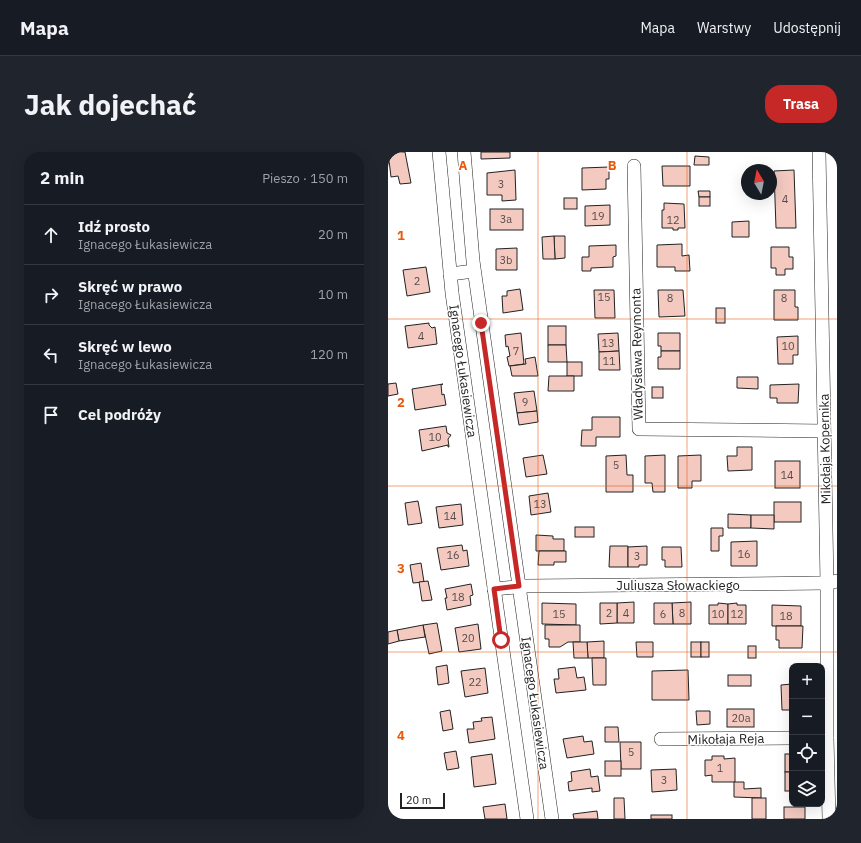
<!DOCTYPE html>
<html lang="pl">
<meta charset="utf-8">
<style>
:root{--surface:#171b24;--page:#20242c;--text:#f1f3f6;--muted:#9ea1a6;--line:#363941;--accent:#c62828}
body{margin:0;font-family:"IBM Plex Sans",sans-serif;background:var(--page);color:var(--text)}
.controls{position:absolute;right:12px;bottom:12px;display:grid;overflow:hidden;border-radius:8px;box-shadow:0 4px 16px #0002}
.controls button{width:36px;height:36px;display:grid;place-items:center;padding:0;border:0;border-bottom:1px solid var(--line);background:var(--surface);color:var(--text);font:20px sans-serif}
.compass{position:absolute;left:353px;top:12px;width:36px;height:36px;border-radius:50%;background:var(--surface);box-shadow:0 4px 16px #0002;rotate:350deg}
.scale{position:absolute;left:12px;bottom:10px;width:45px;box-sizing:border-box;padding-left:4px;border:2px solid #222;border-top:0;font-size:11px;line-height:14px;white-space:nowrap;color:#222;-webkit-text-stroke:3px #fff;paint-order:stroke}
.stop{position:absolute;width:12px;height:12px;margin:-9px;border:3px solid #c62828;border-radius:50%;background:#fff}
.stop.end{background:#c62828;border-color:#fff;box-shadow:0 1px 4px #0008}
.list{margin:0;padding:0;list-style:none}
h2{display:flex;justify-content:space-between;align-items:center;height:52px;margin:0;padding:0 16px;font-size:17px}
h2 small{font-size:13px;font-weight:400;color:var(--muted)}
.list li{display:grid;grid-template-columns:26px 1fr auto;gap:12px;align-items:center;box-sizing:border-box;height:60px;padding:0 16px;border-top:1px solid var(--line)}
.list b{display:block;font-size:15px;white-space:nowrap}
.list p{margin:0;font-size:13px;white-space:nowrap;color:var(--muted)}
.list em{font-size:13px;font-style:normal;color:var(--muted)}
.icon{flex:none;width:22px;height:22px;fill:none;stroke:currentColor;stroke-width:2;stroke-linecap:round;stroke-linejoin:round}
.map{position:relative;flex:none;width:449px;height:667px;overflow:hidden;border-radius:16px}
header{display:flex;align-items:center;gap:24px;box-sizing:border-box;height:56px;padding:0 20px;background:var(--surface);border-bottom:1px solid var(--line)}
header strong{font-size:19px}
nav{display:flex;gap:22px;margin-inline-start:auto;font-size:14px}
.intro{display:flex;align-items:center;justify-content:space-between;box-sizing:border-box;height:96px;padding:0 24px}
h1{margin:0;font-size:28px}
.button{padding:10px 18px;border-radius:16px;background:var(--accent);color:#fff;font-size:14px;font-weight:700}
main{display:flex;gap:24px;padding:0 24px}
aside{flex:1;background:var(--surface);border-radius:16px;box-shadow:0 4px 16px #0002}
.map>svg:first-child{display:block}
.building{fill:#f3c9c0;stroke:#222}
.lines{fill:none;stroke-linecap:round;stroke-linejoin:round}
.minor-casing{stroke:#222;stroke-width:14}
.minor{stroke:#fff;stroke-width:13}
.route{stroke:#c62828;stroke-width:5}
.grid{fill:none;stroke:#e8590c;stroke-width:1;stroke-opacity:0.55}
.labels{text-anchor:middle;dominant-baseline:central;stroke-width:3;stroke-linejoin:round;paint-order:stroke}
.number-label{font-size:11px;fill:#564c4a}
.street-label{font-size:13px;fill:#222;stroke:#fff}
.grid-label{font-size:13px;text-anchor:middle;font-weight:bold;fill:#e8590c;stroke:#fff;stroke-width:3;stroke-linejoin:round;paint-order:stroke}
</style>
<header>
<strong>Mapa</strong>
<nav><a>Mapa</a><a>Warstwy</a><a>Udostępnij</a></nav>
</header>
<div class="intro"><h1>Jak dojechać</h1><a class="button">Trasa</a></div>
<main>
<aside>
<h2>2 min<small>Pieszo · 150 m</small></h2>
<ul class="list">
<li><svg class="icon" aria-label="ahead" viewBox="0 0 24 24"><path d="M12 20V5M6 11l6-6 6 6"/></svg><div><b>Idź prosto</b><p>Ignacego Łukasiewicza</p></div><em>20 m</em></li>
<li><svg class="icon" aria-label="right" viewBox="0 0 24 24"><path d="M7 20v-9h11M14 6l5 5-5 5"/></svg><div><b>Skręć w prawo</b><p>Ignacego Łukasiewicza</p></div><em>10 m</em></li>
<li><svg class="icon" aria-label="left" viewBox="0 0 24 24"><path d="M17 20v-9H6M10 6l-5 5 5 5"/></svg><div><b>Skręć w lewo</b><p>Ignacego Łukasiewicza</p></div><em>120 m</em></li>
<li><svg class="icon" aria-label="arrive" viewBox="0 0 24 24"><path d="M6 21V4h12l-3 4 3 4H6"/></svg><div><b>Cel podróży</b></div></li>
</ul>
</aside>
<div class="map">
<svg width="449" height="667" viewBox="0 0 449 667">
<rect width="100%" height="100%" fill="#fff"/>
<!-- building -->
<g class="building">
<polygon points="0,0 17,0 23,31 12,32 10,24 3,25"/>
<polygon points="93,0 122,0 122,6 93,7"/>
<polygon points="307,4 321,5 321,13 306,13"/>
<polygon points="274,14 302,14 302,34 275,34"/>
<polygon points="221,15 221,27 218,27 218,37 194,38 194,16"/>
<polygon points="127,18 128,48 114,49 114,43 99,43 99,21"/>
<polygon points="406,18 408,76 388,76 386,19"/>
<polygon points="310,39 322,39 322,45 311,45"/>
<rect x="311" y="45" width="11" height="9"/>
<rect x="176" y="46" width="13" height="11"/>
<polygon points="276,51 296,52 297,76 290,76 290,78 285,78 285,76 274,76 274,58 276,58"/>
<polygon points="222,53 222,73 197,74 197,54"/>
<rect x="102" y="57" width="33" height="21"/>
<polygon points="361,69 361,85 344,85 344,70"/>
<polygon points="166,84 177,84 177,106 167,107"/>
<polygon points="166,84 167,107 155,107 154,85"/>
<polygon points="294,92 294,104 301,103 302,119 287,119 287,115 269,115 269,93"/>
<polygon points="228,93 228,104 225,105 225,115 203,116 203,119 194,119 194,105 201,105 201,94"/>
<polygon points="383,95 401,95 401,105 405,105 405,117 397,117 397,123 388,123 388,116 383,116"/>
<polygon points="129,96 129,118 108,118 108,97"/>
<polygon points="38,115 42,140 19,144 15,118"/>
<polygon points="132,137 135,158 115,161 114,144 119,144 119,139"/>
<polygon points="206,138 226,138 227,166 207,166"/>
<polygon points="270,138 295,138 297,164 271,165"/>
<polygon points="386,138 407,138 407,155 410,155 410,168 386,168"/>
<rect x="328" y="156" width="9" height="15"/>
<polygon points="41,171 41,173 44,176 47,175 49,192 20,196 17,174"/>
<rect x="160" y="174" width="18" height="19"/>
<polygon points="133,181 136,212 121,214 119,205 122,204 120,194 118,195 117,183"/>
<polygon points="230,181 231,199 211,200 210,182"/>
<polygon points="270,181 292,181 292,199 273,199 273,194 270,194"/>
<polygon points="410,184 410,203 405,203 405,212 390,212 389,185"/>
<polygon points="160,193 178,193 179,210 160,210"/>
<polygon points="231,199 232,218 211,218 211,200"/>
<polygon points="273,199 292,199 292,217 270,217 270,205 273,205"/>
<polygon points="147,205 150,224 124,224 122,214 138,212 137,207"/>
<rect x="179" y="210" width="15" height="14"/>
<polygon points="161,224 186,224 186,239 160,239"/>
<polygon points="349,225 370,225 370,237 349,236"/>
<polygon points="8,231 10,242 0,244 0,232"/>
<polygon points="55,232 53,233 54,243 56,242 58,253 27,258 24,237"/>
<polygon points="411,232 410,251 389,251 389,246 382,246 382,233"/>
<rect x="264" y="235" width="11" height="11"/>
<polygon points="146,239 149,259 129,261 126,241"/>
<polygon points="149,259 150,270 131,273 129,261"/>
<polygon points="204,265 232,265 232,285 208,285 208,294 193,294 194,278 204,278"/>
<polygon points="58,274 59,281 63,283 60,287 61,295 60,295 60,293 34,299 31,278"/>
<polygon points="349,295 364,295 364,318 340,319 339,304 349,304"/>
<polygon points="155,303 159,322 138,325 135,306"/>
<polygon points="238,303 239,323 245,323 245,340 218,340 218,304"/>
<polygon points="277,303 277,340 265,340 264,331 257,331 257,304"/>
<polygon points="313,303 313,329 304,329 304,336 290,336 290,304"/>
<rect x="387" y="309" width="25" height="27"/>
<polygon points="160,341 163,360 143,363 141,344"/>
<polygon points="30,349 34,371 20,373 17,351"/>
<rect x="386" y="350" width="27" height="20"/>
<polygon points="73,352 75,373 51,376 48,355"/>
<polygon points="340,362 363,363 363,376 340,376"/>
<polygon points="363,363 386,363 386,377 363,376"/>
<rect x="187" y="375" width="19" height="10"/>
<polygon points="323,376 335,376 335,384 331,384 331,399 323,399"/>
<polygon points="148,383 165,384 165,387 176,387 176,399 148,399"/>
<polygon points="369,389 369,414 343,414 343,390"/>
<polygon points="74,393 75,399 79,398 81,414 53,418 49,396"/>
<polygon points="222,394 240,394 240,415 221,415"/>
<polygon points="259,394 259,413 251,413 251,415 240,415 240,395"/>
<polygon points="274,395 293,395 294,415 277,415 277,408 274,408"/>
<polygon points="151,399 178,399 178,410 166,410 166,413 150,413"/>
<polygon points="33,411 36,430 25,431 22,413"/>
<polygon points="40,429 44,448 34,449 31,430"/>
<polygon points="83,432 85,443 82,444 83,453 59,458 57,446 59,446 57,437"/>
<polygon points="246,450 246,471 229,471 229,451"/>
<polygon points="303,450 303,472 285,472 284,451"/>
<polygon points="154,451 188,452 188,473 154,472"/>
<polygon points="212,451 229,451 229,471 212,472"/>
<polygon points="266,451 284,451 285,472 266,472"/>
<polygon points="330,451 340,452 340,472 321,472 321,453 330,453"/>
<polygon points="349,451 349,453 358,453 358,472 340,472 340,452"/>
<polygon points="384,453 413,454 413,474 384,474"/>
<polygon points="49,471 54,499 41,502 35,473"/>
<polygon points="90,472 93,497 71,500 67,476"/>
<polygon points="35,473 37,485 11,489 9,478"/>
<polygon points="157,473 192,473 192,490 180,490 172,495 161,495 161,487 157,487"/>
<polygon points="388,474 415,474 414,496 391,496 391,488 388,488"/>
<polygon points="9,478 11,489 0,492 0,480"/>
<polygon points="216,489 216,506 200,506 199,490"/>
<polygon points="185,490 199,490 200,506 186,506"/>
<polygon points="248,490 265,490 265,505 249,505"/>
<rect x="303" y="490" width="10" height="15"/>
<rect x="313" y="490" width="8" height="15"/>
<rect x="360" y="494" width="8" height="12"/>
<polygon points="204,506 218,506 218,533 205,533"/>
<polygon points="59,513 61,531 50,533 48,515"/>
<polygon points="187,515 189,526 196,525 198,538 168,541 166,527 171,527 170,517"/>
<polygon points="97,516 100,541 77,545 73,519"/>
<polygon points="300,518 301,548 264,548 264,519"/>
<rect x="340" y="523" width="23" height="11"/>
<polygon points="404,532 404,558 394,558 393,533"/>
<rect x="339" y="557" width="27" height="18"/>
<polygon points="62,558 65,577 55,579 52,560"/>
<polygon points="308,559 322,559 322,572 309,573"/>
<polygon points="104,565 107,587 81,591 79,577 86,577 85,570 94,569 93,566"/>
<polygon points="217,575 230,575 231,590 217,590"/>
<polygon points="195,584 196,590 204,589 206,602 179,606 175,587"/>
<polygon points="232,590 253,590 253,617 233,617"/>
<polygon points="68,599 71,616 59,618 56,601"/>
<polygon points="104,602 108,632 86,635 83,605"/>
<rect x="397" y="602" width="7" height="18"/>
<polygon points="324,604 336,604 336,607 347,606 347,630 324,630 324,623 317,624 317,608 324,608"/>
<rect x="217" y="609" width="16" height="15"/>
<polygon points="202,617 203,625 210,624 212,639 204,640 204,636 181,639 180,630 184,629 183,620"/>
<polygon points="288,617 289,638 264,640 263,618"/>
<rect x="397" y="620" width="7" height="19"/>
<polygon points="346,630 356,630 356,637 373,636 373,646 346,645"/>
<polygon points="226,646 236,646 237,667 226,667"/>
<rect x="364" y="646" width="14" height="21"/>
<polygon points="117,652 119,667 97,667 95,655"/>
<rect x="396" y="655" width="21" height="12"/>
<polygon points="209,659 210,667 186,667 185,662"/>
<rect x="263" y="663" width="21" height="4"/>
</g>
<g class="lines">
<!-- minor casing -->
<g class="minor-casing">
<g id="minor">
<polyline points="51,0 64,141 139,667"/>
<polyline points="76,0 85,109 164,667"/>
<polyline points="431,0 439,431 439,586 441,667"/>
<polyline points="246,14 251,277 436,279"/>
<polyline points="62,122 86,119"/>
<polyline points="106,437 138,434 439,431 449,429"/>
<polyline points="273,587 404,586"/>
</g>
</g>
<!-- minor -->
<use href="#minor" class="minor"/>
</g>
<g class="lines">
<!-- route -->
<polyline class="route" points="93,171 131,434 106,437 113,488"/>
</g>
<!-- grid -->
<path class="grid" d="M150 0V667M299 0V667M0 167H449M0 334H449M0 500H449"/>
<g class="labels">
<!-- number labels -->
<g class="number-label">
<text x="113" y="32">3</text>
<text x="397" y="47">4</text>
<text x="210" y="64">19</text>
<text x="118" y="67">3a</text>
<text x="285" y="68">12</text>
<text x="118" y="108">3b</text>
<text x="29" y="129">2</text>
<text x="216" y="145">15</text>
<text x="282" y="146">8</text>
<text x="396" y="146">8</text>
<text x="33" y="184">4</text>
<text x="220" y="191">13</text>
<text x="400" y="194">10</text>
<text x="128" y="199">7</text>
<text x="221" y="209">11</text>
<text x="137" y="250">9</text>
<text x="47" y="285">10</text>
<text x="228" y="313">5</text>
<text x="399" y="323">14</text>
<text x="152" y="352">13</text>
<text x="62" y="364">14</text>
<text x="356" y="402">16</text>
<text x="65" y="403">16</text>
<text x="249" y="404">3</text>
<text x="70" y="445">18</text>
<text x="221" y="461">2</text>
<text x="238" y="461">4</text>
<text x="294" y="461">8</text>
<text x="171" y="462">15</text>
<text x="275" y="462">6</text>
<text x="330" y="462">10</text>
<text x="349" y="462">12</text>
<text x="398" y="464">18</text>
<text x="80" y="486">20</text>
<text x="87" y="530">22</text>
<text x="353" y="566">20a</text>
<text x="243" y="600">5</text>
<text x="332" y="616">1</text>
<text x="276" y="628">3</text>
</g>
<!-- street labels -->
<g class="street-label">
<text transform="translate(249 202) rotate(-91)">Władysława Reymonta</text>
<text transform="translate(75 219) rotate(82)">Ignacego Łukasiewicza</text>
<text transform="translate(437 297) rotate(-91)">Mikołaja Kopernika</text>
<text x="290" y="433">Juliusza Słowackiego</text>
<text transform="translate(147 551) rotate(82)">Ignacego Łukasiewicza</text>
<text transform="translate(338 587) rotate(-1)">Mikołaja Reja</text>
</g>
</g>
<g class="grid-label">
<text x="75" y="18">A</text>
<text x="224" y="18">B</text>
<text x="13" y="88">1</text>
<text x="13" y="255">2</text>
<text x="13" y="421">3</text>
<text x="13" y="588">4</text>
</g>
</svg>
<div class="controls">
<button>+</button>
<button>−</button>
<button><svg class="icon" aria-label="locate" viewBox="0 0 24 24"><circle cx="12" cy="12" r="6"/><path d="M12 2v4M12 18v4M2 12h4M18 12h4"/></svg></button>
<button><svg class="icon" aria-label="layers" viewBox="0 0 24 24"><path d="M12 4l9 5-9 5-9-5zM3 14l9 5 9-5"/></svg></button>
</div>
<svg class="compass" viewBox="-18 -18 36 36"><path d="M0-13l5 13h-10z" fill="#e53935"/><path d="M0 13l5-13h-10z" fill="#9ea1a6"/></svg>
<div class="scale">20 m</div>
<div class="stop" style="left:113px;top:488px"></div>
<div class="stop end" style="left:93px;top:171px"></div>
</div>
</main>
